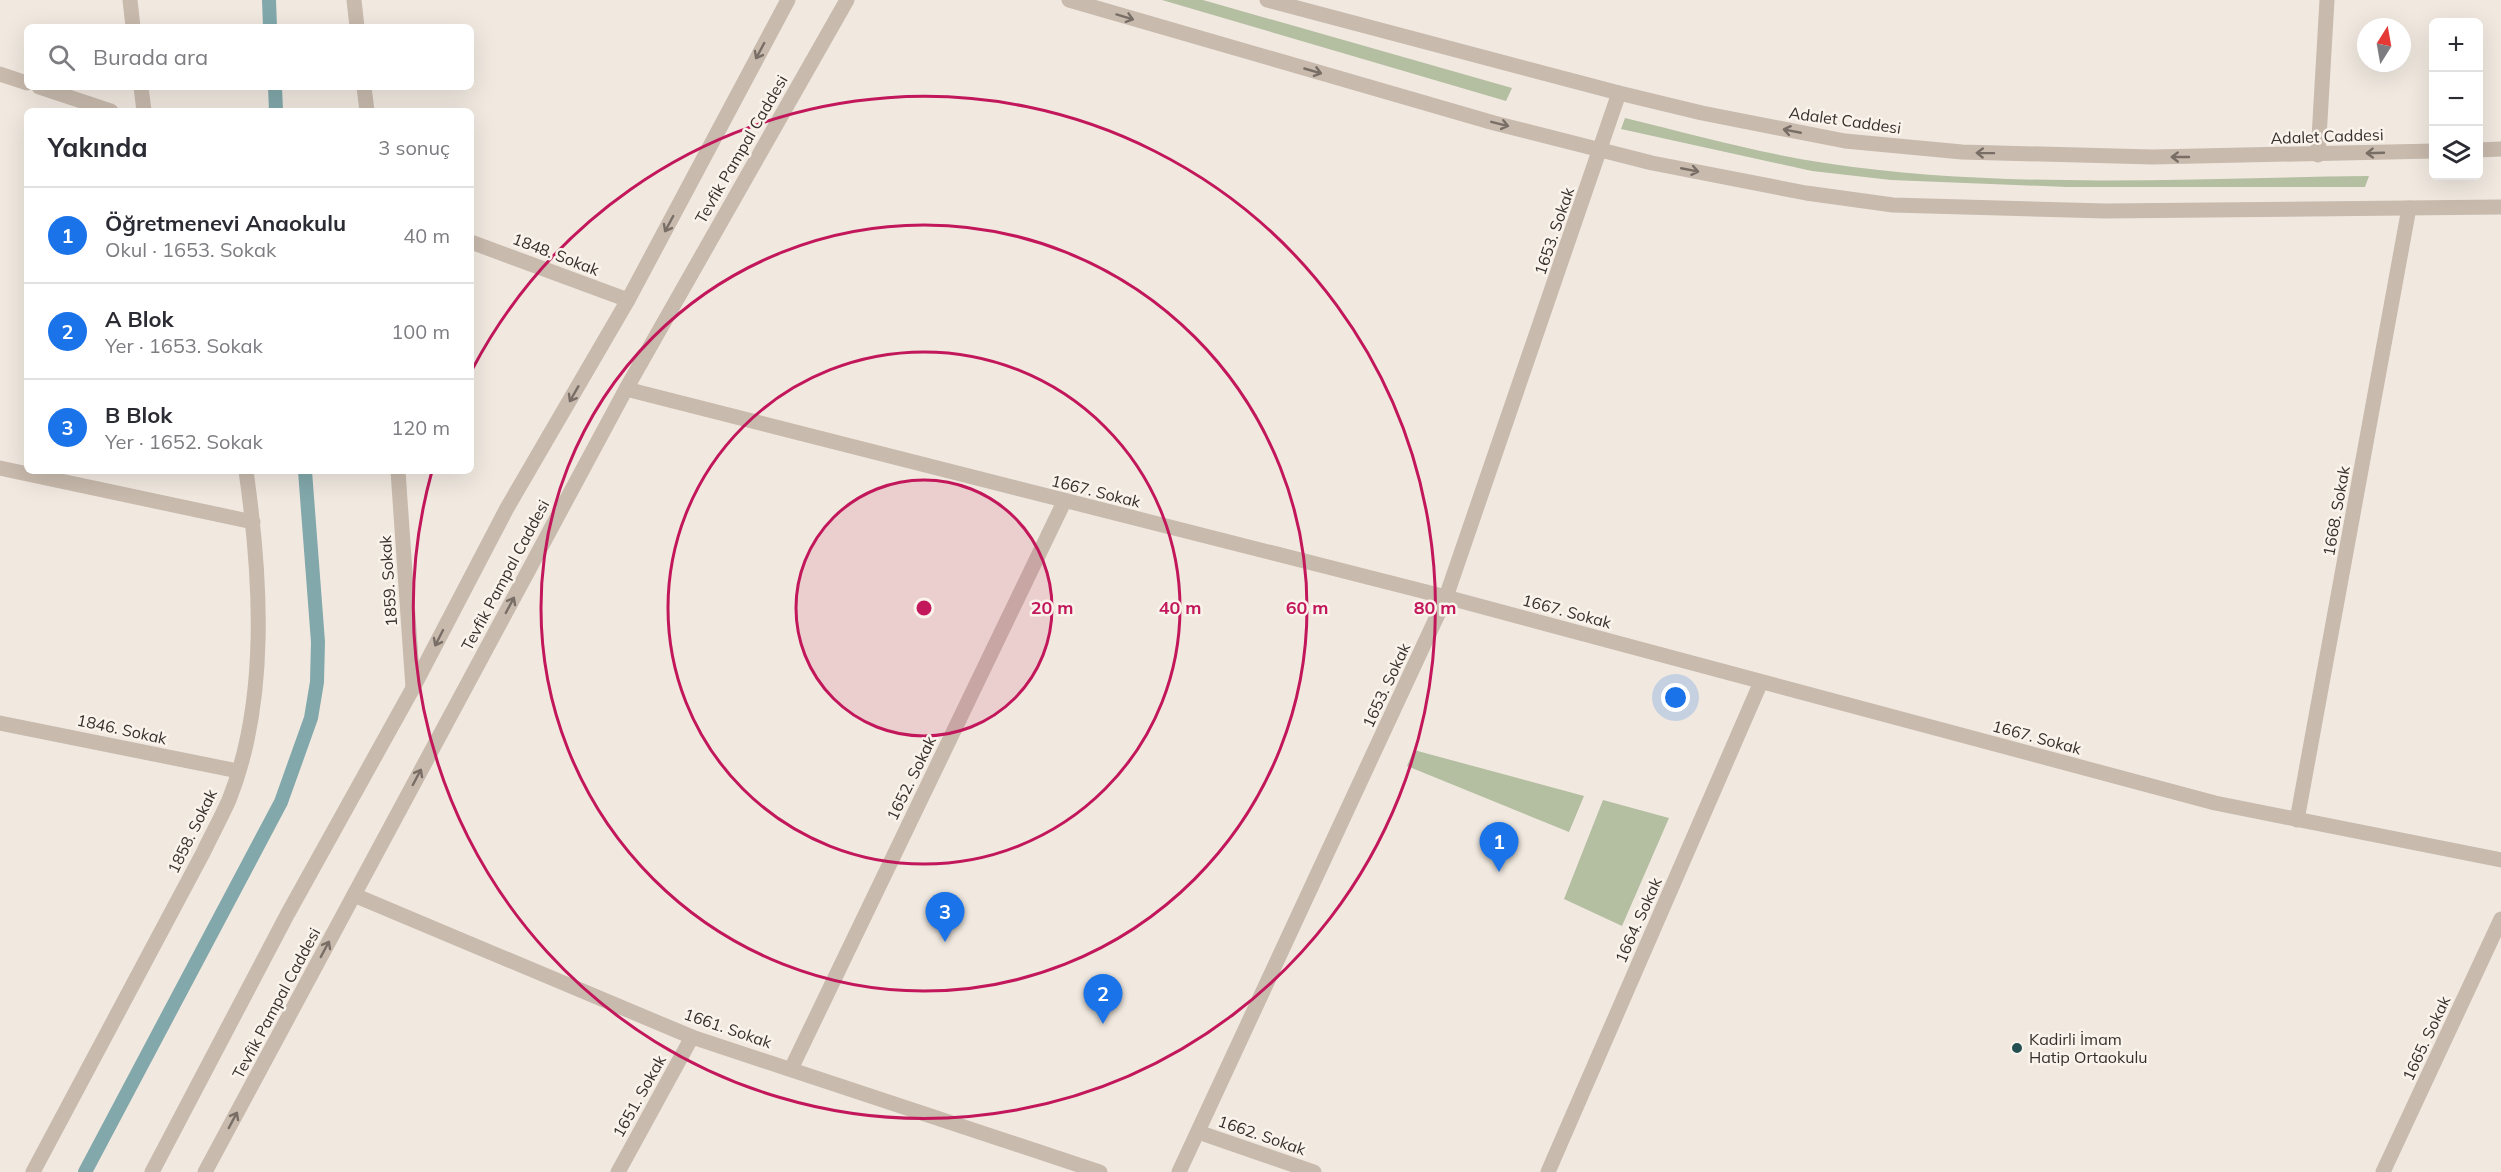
<!DOCTYPE html>
<html lang="tr">
<meta charset="utf-8">
<style>
:root{--surface:#fff;--page:#f7f7f7;--text:#2b2b33;--muted:#7c7c81;--line:#e1e1e2;--accent:#1a73e8}
body{margin:0;font-family:Mulish,sans-serif;background:var(--page);color:var(--text)}
.controls{position:absolute;right:18px;top:18px;display:grid;overflow:hidden;border-radius:9px;box-shadow:0 6px 24px #0002}
.controls button{width:54px;height:54px;display:grid;place-items:center;padding:0;border:0;border-bottom:2px solid var(--line);background:var(--surface);color:var(--text);font:30px sans-serif}
.compass{position:absolute;left:2357px;top:18px;width:54px;height:54px;border-radius:50%;background:var(--surface);box-shadow:0 6px 24px #0002;rotate:11deg}
.you{position:absolute;left:1676px;top:698px;width:21px;height:21px;margin:-15px;border:4px solid #fff;border-radius:50%;background:#1a73e8;box-shadow:0 0 0 9px #1a73e833}
.badge{display:grid;place-items:center;width:39px;height:39px;border-radius:50%;background:var(--accent);color:#fff;font-size:20px;font-weight:700}
.pin{position:absolute;translate:-50% -50px;filter:drop-shadow(0 2px 3px #0008)}
.pin::after{content:'';position:absolute;top:32px;width:21px;height:18px;background:inherit;clip-path:polygon(0 0,100% 0,50% 100%)}
.list{margin:0;padding:0;list-style:none}
h2{display:flex;justify-content:space-between;align-items:center;height:78px;margin:0;padding:0 24px;font-size:26px}
h2 small{font-size:20px;font-weight:400;color:var(--muted)}
.list li{display:grid;grid-template-columns:39px 1fr auto;gap:18px;align-items:center;box-sizing:border-box;height:96px;padding:0 24px;border-top:2px solid var(--line)}
.list b{display:block;font-size:22px;white-space:nowrap}
.list p{margin:0;font-size:20px;white-space:nowrap;color:var(--muted)}
.list em{font-size:20px;font-style:normal;color:var(--muted)}
.icon{flex:none;width:33px;height:33px;fill:none;stroke:currentColor;stroke-width:2;stroke-linecap:round;stroke-linejoin:round}
.map{position:relative;flex:none;width:2501px;height:1172px;overflow:hidden}
.search{position:absolute;background:var(--surface);box-shadow:0 6px 24px #0002;left:24px;top:24px;width:450px;height:66px;display:flex;align-items:center;gap:15px;box-sizing:border-box;padding:0 21px;border-radius:9px;color:var(--muted);font-size:22px}
.panel{position:absolute;background:var(--surface);box-shadow:0 6px 24px #0002;left:24px;top:108px;width:450px;height:366px;border-radius:9px}
.map>svg:first-child{display:block}
.green{fill:#b4bea1}
.lines{fill:none;stroke-linecap:round;stroke-linejoin:round}
.stream{stroke:#82a8ab;stroke-width:14}
.minor{stroke:#c8baad;stroke-width:15}
.tertiary{stroke:#c8baad;stroke-width:15}
.oneway{stroke:#786e66}
.ring{fill:none;stroke:#c2185b;stroke-width:3}
.poi-dot{fill:#245054;stroke:#f9f3ec;stroke-width:2}
.labels{text-anchor:middle;dominant-baseline:central;stroke-width:5;stroke-linejoin:round;paint-order:stroke}
.street-label{font-size:16px;fill:#372f2b;stroke:#f9f3ec}
.poi-label{font-size:16px;fill:#372f2b;stroke:#f9f3ec;text-anchor:start}
.centre{fill:#c2185b;stroke:#f9f3ec;stroke-width:3}
.ring-label{font-size:18px;text-anchor:middle;font-weight:bold;fill:#c2185b;stroke:#f9f3ec;stroke-width:5;stroke-linejoin:round;paint-order:stroke}
</style>
<div class="map">
<svg width="2501" height="1172" viewBox="0 0 2501 1172">
<rect width="100%" height="100%" fill="#f1e9e0"/>
<!-- green -->
<g class="green">
<polygon points="1162,0 1203,0 1512,88 1506,101"/>
<path d="M1625 118C1691 134 1758 153 1825 163 2003 190 2189 178 2369 176L2365 187H2067L1891 180 1812 171 1621 129Z"/>
<polygon points="1414,750 1584,796 1569,832 1407,766"/>
<polygon points="1603,800 1669,818 1622,926 1564,899"/>
</g>
<g class="lines">
<!-- stream -->
<g class="stream">
<polyline points="269,0 270,27"/>
<polyline points="275,87 276,111"/>
<polyline points="85,1172 281,802 311,718 317,682 318,642 305,471"/>
</g>
<!-- minor -->
<g class="minor">
<polyline points="130,0 133,27"/>
<polyline points="354,0 357,27"/>
<polyline points="0,74 27,83"/>
<polyline points="39,87 111,111"/>
<polyline points="141,87 144,111"/>
<polyline points="364,87 367,111"/>
<polyline points="2318,155 2327,0"/>
<polyline points="471,242 628,300"/>
<polyline points="626,389 1446,597 2215,803 2501,860"/>
<polyline points="0,468 253,522"/>
<polyline points="398,471 413,688"/>
<polyline points="0,723 238,771"/>
<polyline points="2297,820 2409,208"/>
<polyline points="354,895 692,1037 1100,1172"/>
<polyline points="791,1069 1064,502"/>
<polyline points="1198,1132 1314,1172"/>
<path d="M33 1172 203 853C211 836 221 818 229 800 269 700 261 576 246 471"/>
<polyline points="618,1172 692,1037"/>
<polyline points="1179,1172 1446,597 1619,93"/>
<polyline points="1548,1172 1761,682"/>
<polyline points="2383,1172 2501,919"/>
</g>
<!-- tertiary -->
<g class="tertiary">
<polyline points="1069,0 1494,123 1652,163 1806,193 1893,205 2105,211 2501,207"/>
<polyline points="1267,0 1619,93 1702,113 1845,141 1962,152 2153,157 2434,151"/>
<polyline points="2478,150 2501,149"/>
<polyline points="152,1172 287,915 413,688 507,508 628,300 788,0"/>
<polyline points="205,1172 626,389 847,0"/>
</g>
</g>
<!-- one-way arrows -->
<defs><path id="oneway-shaft" d="M-6 0H5M1.5-3L5.5 0L1.5 3" fill="none" stroke-width="1.6" stroke-linecap="round" stroke-linejoin="round" transform="scale(1.5)"/></defs>
<g class="oneway">
<use href="#oneway-shaft" transform="translate(1125 17) rotate(17)"/>
<use href="#oneway-shaft" transform="translate(760 51) rotate(118)"/>
<use href="#oneway-shaft" transform="translate(1313 71) rotate(16)"/>
<use href="#oneway-shaft" transform="translate(1500 124) rotate(14)"/>
<use href="#oneway-shaft" transform="translate(1792 131) rotate(-169)"/>
<use href="#oneway-shaft" transform="translate(1985 153) rotate(-179)"/>
<use href="#oneway-shaft" transform="translate(2375 153) rotate(178)"/>
<use href="#oneway-shaft" transform="translate(2180 157) rotate(180)"/>
<use href="#oneway-shaft" transform="translate(1690 170) rotate(11)"/>
<use href="#oneway-shaft" transform="translate(669 224) rotate(118)"/>
<use href="#oneway-shaft" transform="translate(574 394) rotate(120)"/>
<use href="#oneway-shaft" transform="translate(510 605) rotate(-62)"/>
<use href="#oneway-shaft" transform="translate(439 638) rotate(117)"/>
<use href="#oneway-shaft" transform="translate(417 777) rotate(-62)"/>
<use href="#oneway-shaft" transform="translate(325 949) rotate(-62)"/>
<use href="#oneway-shaft" transform="translate(233 1120) rotate(-62)"/>
</g>
<!-- distance rings -->
<circle cx="924" cy="608" r="128" fill="#c2185b" fill-opacity=".12"/>
<g class="ring">
<circle cx="924" cy="608" r="128"/>
<circle cx="924" cy="608" r="256"/>
<circle cx="924" cy="608" r="383"/>
<path d="M473 368A511 511 0 1 1 432 471"/>
</g>
<!-- markers -->
<circle class="poi-dot" cx="2017" cy="1048" r="6"/>
<g class="labels">
<!-- street labels -->
<g class="street-label">
<text transform="translate(1845 120) rotate(8)">Adalet Caddesi</text>
<text transform="translate(2327 136) rotate(-2)">Adalet Caddesi</text>
<text transform="translate(741 149) rotate(-60)">Tevfik Pampal Caddesi</text>
<text transform="translate(1554 231) rotate(-71)">1653. Sokak</text>
<text transform="translate(556 254) rotate(21)">1848. Sokak</text>
<text transform="translate(1096 491) rotate(14)">1667. Sokak</text>
<text transform="translate(2336 511) rotate(-80)">1668. Sokak</text>
<text transform="translate(505 575) rotate(-62)">Tevfik Pampal Caddesi</text>
<text transform="translate(388 581) rotate(-94)">1859. Sokak</text>
<text transform="translate(1567 611) rotate(15)">1667. Sokak</text>
<text transform="translate(1386 685) rotate(-65)">1653. Sokak</text>
<text transform="translate(122 729) rotate(12)">1846. Sokak</text>
<text transform="translate(2037 737) rotate(15)">1667. Sokak</text>
<text transform="translate(911 778) rotate(-64)">1652. Sokak</text>
<text transform="translate(192 831) rotate(-64)">1858. Sokak</text>
<text transform="translate(1638 920) rotate(-66)">1664. Sokak</text>
<text transform="translate(276 1003) rotate(-62)">Tevfik Pampal Caddesi</text>
<text transform="translate(728 1028) rotate(19)">1661. Sokak</text>
<text transform="translate(2426 1038) rotate(-65)">1665. Sokak</text>
<text transform="translate(639 1096) rotate(-61)">1651. Sokak</text>
<text transform="translate(1262 1135) rotate(19)">1662. Sokak</text>
</g>
<!-- poi labels -->
<g class="poi-label">
<text x="2029" y="1039">Kadirli İmam<tspan x="2029" dy="18">Hatip Ortaokulu</tspan></text>
</g>
</g>
<circle cx="924" cy="608" r="9" class="centre"/>
<g class="ring-label">
<text x="1052" y="614">20 m</text>
<text x="1180" y="614">40 m</text>
<text x="1307" y="614">60 m</text>
<text x="1435" y="614">80 m</text>
</g>
</svg>
<div class="controls">
<button>+</button>
<button>−</button>
<button><svg class="icon" aria-label="layers" viewBox="0 0 24 24"><path d="M12 4l9 5-9 5-9-5zM3 14l9 5 9-5"/></svg></button>
</div>
<svg class="compass" viewBox="-18 -18 36 36"><path d="M0-13l5 13h-10z" fill="#e53935"/><path d="M0 13l5-13h-10z" fill="#7c7c81"/></svg>
<div class="you"></div>
<div class="pin badge" style="left:1499px;top:872px">1</div>
<div class="pin badge" style="left:1103px;top:1024px">2</div>
<div class="pin badge" style="left:945px;top:942px">3</div>
<div class="search"><svg class="icon" aria-label="search" viewBox="0 0 24 24"><circle cx="10" cy="10" r="6"/><path d="M15 15l6 6"/></svg>Burada ara</div>
<section class="panel">
<h2>Yakında<small>3 sonuç</small></h2>
<ul class="list">
<li><span class="badge">1</span><div><b>Öğretmenevi Anaokulu</b><p>Okul · 1653. Sokak</p></div><em>40 m</em></li>
<li><span class="badge">2</span><div><b>A Blok</b><p>Yer · 1653. Sokak</p></div><em>100 m</em></li>
<li><span class="badge">3</span><div><b>B Blok</b><p>Yer · 1652. Sokak</p></div><em>120 m</em></li>
</ul>
</section>
</div>
